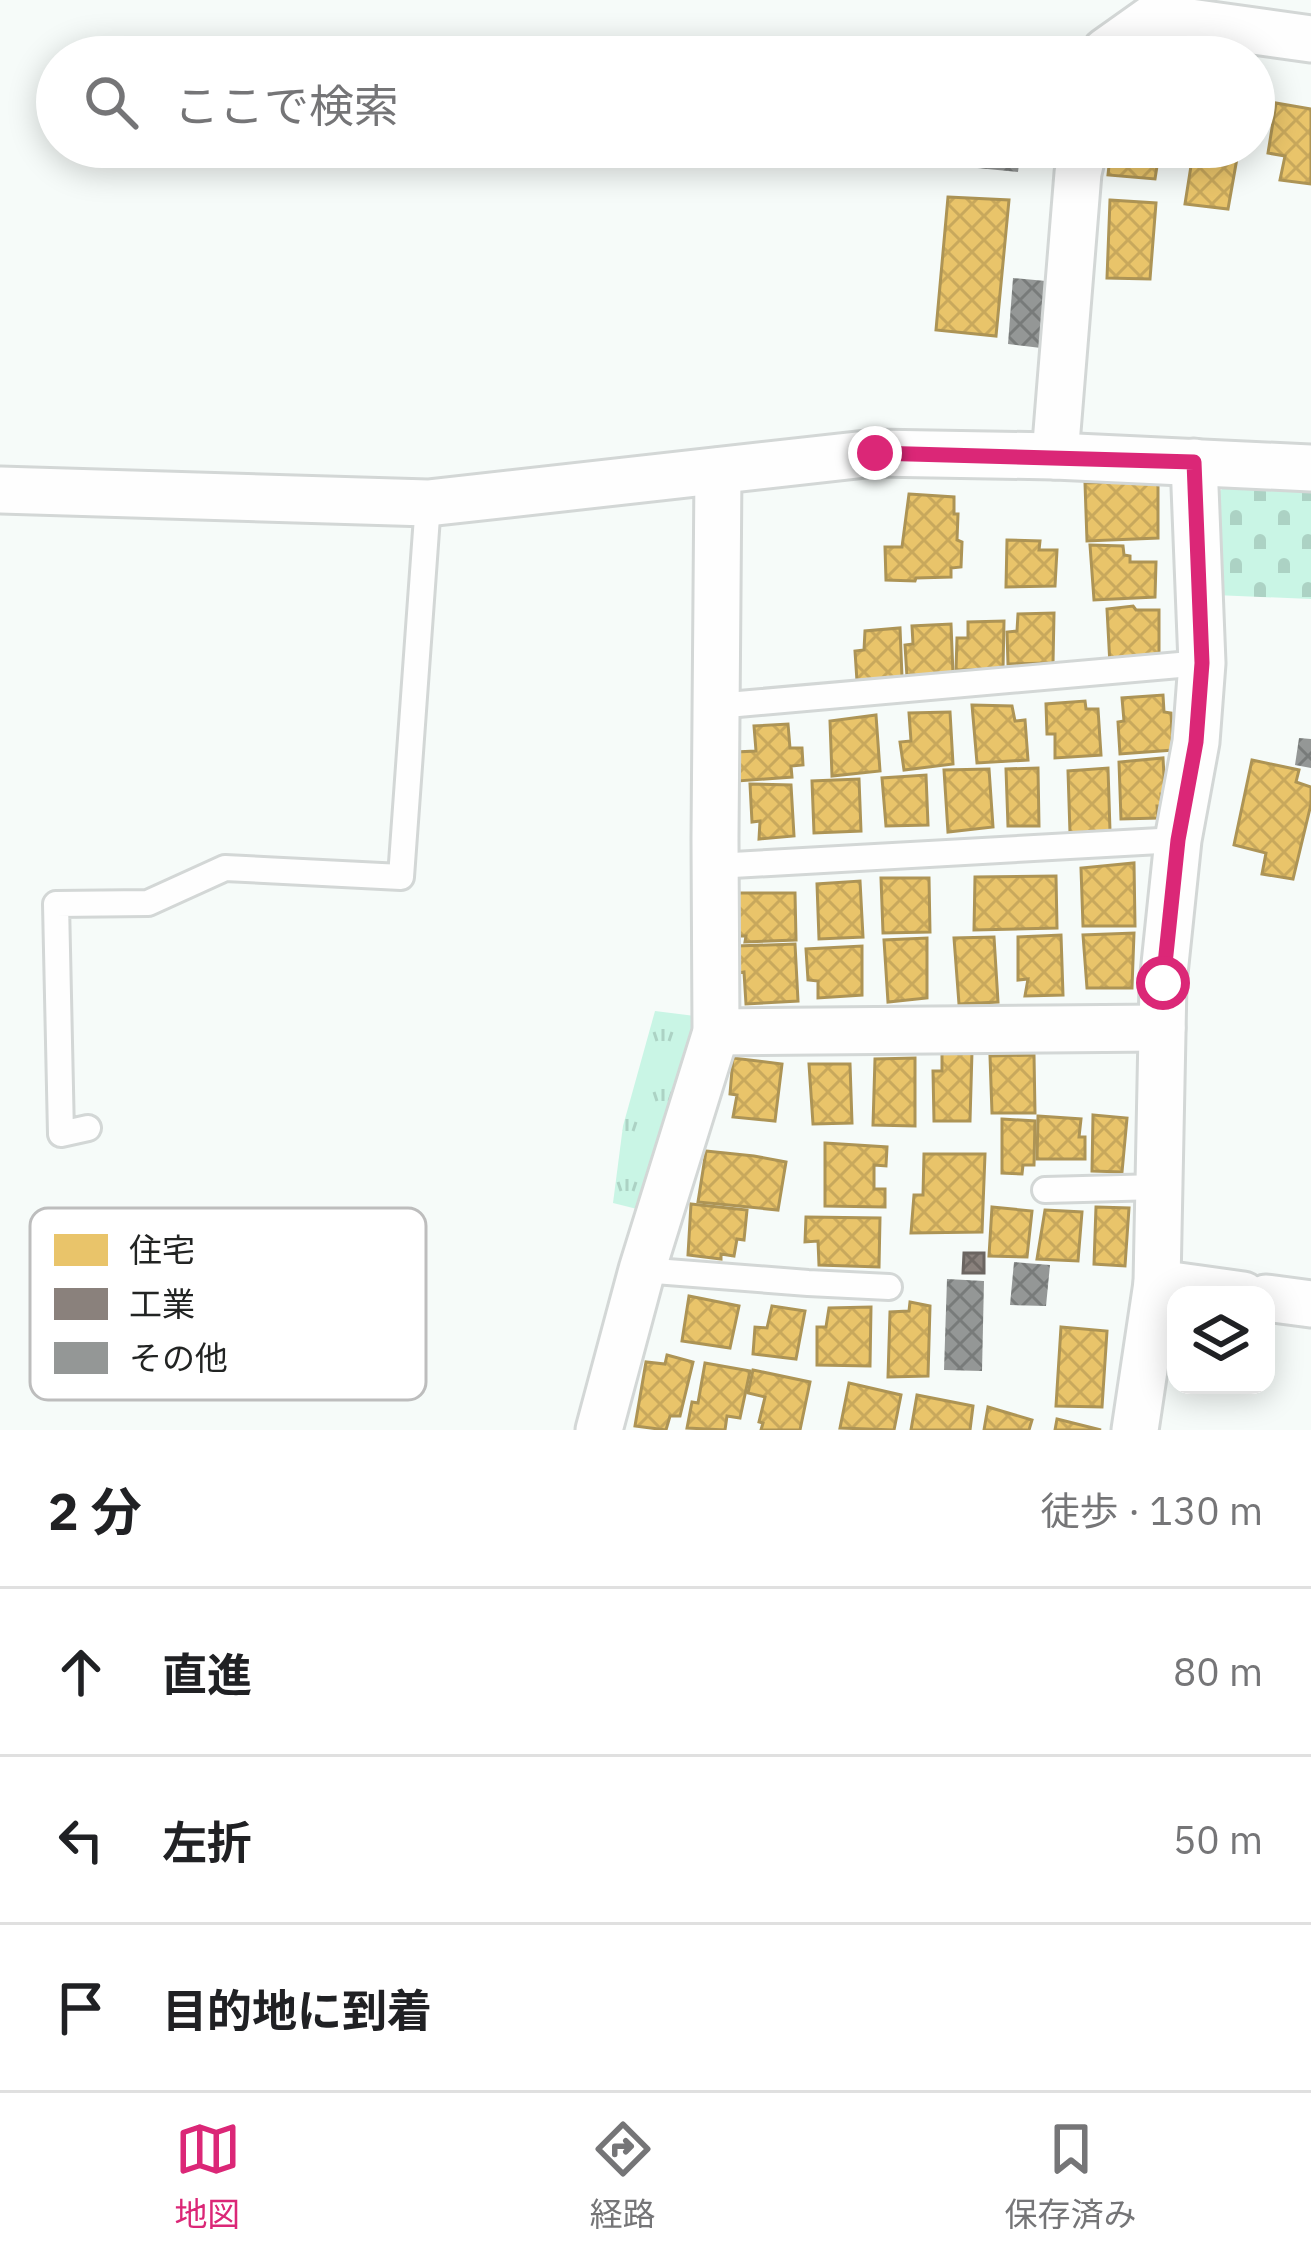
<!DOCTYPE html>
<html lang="ja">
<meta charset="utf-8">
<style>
:root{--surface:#fff;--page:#f2f2f2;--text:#202124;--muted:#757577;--line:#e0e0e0;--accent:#db2777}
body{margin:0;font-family:"IBM Plex Sans","Noto Sans JP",sans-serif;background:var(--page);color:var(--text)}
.controls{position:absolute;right:36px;bottom:36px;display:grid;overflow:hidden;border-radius:24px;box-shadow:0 6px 30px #0003}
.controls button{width:108px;height:108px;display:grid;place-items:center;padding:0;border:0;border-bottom:3px solid var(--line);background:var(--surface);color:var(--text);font:60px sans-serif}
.stop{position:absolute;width:36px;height:36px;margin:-27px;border:9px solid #db2777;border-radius:50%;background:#fff}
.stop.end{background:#db2777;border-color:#fff;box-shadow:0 3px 12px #0008}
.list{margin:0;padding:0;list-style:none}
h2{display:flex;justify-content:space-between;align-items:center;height:156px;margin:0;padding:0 48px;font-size:51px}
h2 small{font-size:39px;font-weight:400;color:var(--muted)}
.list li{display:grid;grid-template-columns:78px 1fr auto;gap:36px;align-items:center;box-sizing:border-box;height:168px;padding:0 48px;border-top:3px solid var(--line)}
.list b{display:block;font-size:45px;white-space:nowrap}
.list em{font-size:39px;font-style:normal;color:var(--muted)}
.icon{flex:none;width:66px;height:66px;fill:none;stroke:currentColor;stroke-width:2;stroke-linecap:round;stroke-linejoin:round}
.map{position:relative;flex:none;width:1311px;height:1430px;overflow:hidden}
.search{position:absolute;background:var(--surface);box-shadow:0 6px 30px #0003;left:36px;right:36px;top:36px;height:132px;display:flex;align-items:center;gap:30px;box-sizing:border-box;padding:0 42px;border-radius:66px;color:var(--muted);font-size:45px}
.sheet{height:660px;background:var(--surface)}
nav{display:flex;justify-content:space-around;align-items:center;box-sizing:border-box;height:168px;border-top:3px solid var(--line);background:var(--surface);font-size:33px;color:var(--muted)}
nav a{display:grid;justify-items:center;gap:6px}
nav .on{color:var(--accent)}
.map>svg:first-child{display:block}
.cemetery{fill:url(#cemetery-stones)}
.park{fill:url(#park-tufts)}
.homes{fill:url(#homes-cross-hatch);stroke:#ad9455;stroke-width:3}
.industry{fill:url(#industry-cross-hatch);stroke:#6b6561;stroke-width:3}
.building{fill:url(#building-cross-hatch)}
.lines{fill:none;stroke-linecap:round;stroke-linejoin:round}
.service-casing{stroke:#d3d7d6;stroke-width:30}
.minor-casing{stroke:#d3d7d6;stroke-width:51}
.service{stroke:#fefefe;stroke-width:24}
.minor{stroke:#fefefe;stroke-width:45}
.route{stroke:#db2777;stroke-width:15}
.key{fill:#fff;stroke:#bdbdbd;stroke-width:3}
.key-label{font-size:33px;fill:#222423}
</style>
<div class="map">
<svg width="1311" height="1430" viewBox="0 0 1311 1430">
<defs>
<pattern id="cemetery-stones" width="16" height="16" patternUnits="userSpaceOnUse" patternTransform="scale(3)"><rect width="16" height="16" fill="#c9f5e5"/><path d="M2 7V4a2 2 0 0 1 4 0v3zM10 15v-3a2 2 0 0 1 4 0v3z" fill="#acd2c4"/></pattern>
<pattern id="park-tufts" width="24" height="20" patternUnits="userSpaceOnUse" patternTransform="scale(3)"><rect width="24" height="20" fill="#c9f5e5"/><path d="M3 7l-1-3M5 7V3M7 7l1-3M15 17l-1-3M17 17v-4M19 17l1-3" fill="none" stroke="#acd2c4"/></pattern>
<pattern id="homes-cross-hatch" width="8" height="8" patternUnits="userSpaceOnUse" patternTransform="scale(3)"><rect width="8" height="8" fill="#e9c46a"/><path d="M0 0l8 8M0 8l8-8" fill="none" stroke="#c8a85c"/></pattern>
<pattern id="industry-cross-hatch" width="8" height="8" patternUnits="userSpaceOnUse" patternTransform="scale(3)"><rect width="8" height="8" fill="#8a817c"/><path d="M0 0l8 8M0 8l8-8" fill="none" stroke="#706965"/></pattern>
<pattern id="building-cross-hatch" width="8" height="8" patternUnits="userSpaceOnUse" patternTransform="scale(3)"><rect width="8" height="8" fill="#949796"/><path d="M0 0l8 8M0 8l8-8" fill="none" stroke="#787b7a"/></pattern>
</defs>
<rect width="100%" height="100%" fill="#f6fbf9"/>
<!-- cemetery -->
<polygon class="cemetery" points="1229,483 1311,487 1311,599 1215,595 1214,496"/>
<!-- park -->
<polygon class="park" points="655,1011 695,1016 694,1037 645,1211 613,1203 623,1126"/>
<!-- homes -->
<g class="homes">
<polygon points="1276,103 1311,109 1311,184 1280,180 1285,156 1268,153"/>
<polygon points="1111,147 1160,147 1155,179 1108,175"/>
<polygon points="1194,147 1239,147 1228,209 1185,204"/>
<polygon points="948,197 1009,200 996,336 936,330"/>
<polygon points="1110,200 1156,203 1150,279 1107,278"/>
<polygon points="1158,480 1158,538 1087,541 1085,483"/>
<polygon points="909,494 954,497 954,514 958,514 957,540 962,542 961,567 951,568 951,577 916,578 915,581 886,580 885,547 902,547"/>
<polygon points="1007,540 1040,541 1039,550 1057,550 1055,586 1006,587"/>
<polygon points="1090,545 1123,546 1124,555 1130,556 1130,562 1156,562 1155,597 1094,600"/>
<polygon points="1133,606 1136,610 1159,610 1159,659 1110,665 1107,609"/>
<polygon points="1054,613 1053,663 1008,664 1007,632 1017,631 1018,614"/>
<polygon points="1004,621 1003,669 956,670 957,638 968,638 968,622"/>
<polygon points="951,624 953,674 907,677 905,645 913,644 912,626"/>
<polygon points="900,628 902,677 857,681 855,651 864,650 865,631"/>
<polygon points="1163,695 1164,712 1171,713 1173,750 1120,754 1118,722 1124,721 1122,698"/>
<polygon points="1085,701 1086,709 1098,709 1101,755 1055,758 1055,734 1047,734 1046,704"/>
<polygon points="972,705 1012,706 1015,721 1025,720 1028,760 977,763"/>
<polygon points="950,712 953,764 904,770 900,742 911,741 909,713"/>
<polygon points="876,715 880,771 832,776 830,721"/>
<polygon points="788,724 790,748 802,748 803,765 791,766 792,777 738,781 736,752 756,751 754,726"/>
<polygon points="1163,758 1165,794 1161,794 1162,806 1157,806 1158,818 1121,819 1119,762"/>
<polygon points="1252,760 1299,770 1296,782 1311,787 1311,804 1293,879 1262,874 1266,853 1234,845"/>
<polygon points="1038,768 1039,826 1008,826 1006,769"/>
<polygon points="1108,768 1110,831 1070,833 1068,771"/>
<polygon points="989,769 993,827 948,832 944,770"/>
<polygon points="926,775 928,825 886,826 882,778"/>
<polygon points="859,779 861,831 814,833 812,781"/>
<polygon points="750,784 791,785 794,836 759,839 760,821 752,822"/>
<polygon points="1134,863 1135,926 1083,926 1081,868"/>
<polygon points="1056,876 1057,928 974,930 975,877"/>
<polygon points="881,878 929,878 930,932 883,933"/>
<polygon points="860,881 863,937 819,939 817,884"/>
<polygon points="737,893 795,893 796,940 745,942 746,936 738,936"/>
<polygon points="1134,933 1132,988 1087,988 1083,935"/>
<polygon points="1061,935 1063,995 1025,996 1028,979 1018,980 1018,937"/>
<polygon points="994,937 998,1002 959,1004 954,938"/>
<polygon points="927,938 927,998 888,1002 884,940"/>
<polygon points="795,944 798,1001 746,1004 744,972 738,973 737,946"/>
<polygon points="862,946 862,995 818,998 818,981 808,980 806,949"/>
<polygon points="972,1051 970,1121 934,1121 933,1071 942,1071 942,1052"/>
<polygon points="1034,1055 1035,1113 992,1113 990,1056"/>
<polygon points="733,1058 782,1064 775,1121 733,1117 737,1095 730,1094"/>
<polygon points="915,1058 915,1126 873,1125 875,1059"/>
<polygon points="809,1064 850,1064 852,1123 813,1124"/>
<polygon points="1093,1115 1127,1118 1122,1172 1092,1171"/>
<polygon points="1038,1116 1081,1119 1079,1137 1085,1137 1085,1159 1037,1159"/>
<polygon points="1002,1119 1035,1121 1034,1165 1023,1165 1022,1174 1002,1173"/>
<polygon points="825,1143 887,1147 886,1166 874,1165 874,1189 885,1189 885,1207 825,1206"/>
<polygon points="706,1151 754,1156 786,1162 778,1210 698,1202"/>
<polygon points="924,1154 985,1154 982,1232 911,1233 914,1195 923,1195"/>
<polygon points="691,1204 747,1210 744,1240 737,1239 734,1256 721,1254 721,1259 688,1255"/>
<polygon points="992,1207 1032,1211 1027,1257 989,1256"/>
<polygon points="1096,1207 1129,1208 1125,1266 1094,1264"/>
<polygon points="1045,1210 1082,1212 1078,1261 1037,1259"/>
<polygon points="806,1217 880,1218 879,1267 819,1265 818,1241 805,1242"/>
<polygon points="689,1296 739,1306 730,1348 682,1341"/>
<polygon points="910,1302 930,1306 928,1376 888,1377 890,1312 909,1311"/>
<polygon points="772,1306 805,1311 796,1359 753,1354 755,1327 767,1328"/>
<polygon points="871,1307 870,1366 817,1365 817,1327 826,1327 829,1308"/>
<polygon points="1061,1327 1107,1331 1102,1407 1056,1406"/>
<polygon points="667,1355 693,1362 680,1416 670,1416 666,1430 635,1426 646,1362 665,1364"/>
<polygon points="705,1363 750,1371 740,1418 727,1416 725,1430 687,1428 692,1402 698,1403"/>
<polygon points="753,1370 810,1382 800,1430 761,1430 763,1423 759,1422 765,1397 748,1393"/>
<polygon points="849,1383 901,1395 894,1430 840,1428"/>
<polygon points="917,1395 973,1406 970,1430 911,1430"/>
<polygon points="988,1407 1032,1420 1029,1430 984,1430"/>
<polygon points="1057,1419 1101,1430 1055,1430"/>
</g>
<!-- industry -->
<polygon class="industry" points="964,1253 984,1253 984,1273 963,1273"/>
<!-- building -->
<g class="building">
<polygon points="959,147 1021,147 1018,172 957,166"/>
<polygon points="1013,278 1046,281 1041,348 1008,344"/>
<polygon points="1299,738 1311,739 1311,768 1295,765"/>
<polygon points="1014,1262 1050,1265 1046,1306 1010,1305"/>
<polygon points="947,1279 984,1281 982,1371 944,1370"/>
</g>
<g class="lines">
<!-- service casing -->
<g class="service-casing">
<g id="service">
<polyline points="716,706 1202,663"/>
<polyline points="715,866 1178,840"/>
<polyline points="88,1128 61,1134 56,904 148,903 225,868 401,877 428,503"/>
<polyline points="1045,1190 1159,1187"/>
<polyline points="642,1270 808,1283 889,1287"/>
</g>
</g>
<!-- minor casing -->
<g class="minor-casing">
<g id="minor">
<polyline points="1105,57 1106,51 1154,17 1311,39"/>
<polyline points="1055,456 1078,173 1084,147"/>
<polyline points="0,490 428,503 875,453 1055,456 1311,468"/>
<polyline points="716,1032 1162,1028"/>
<polyline points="1157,1283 1243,1295"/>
<polyline points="1266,1298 1311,1304"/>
<polyline points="599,1430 642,1270 716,1032 715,838 718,471"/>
<polyline points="1135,1430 1157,1283 1163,983 1178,840 1196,742 1202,663 1194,462"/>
</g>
</g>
<!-- service -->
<use href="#service" class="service"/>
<!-- minor -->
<use href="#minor" class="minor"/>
</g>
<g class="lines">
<!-- route -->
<polyline class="route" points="875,453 1194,462 1202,663 1196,742 1178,840 1163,983"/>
</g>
<!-- legend -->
<rect x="30" y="1208" width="396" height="192" rx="18" class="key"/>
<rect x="54" y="1234" width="54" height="32" fill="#e9c46a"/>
<rect x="54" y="1288" width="54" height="32" fill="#8a817c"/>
<rect x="54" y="1342" width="54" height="32" fill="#949796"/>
<g class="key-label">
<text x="129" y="1262">住宅</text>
<text x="129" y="1316">工業</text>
<text x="129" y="1370">その他</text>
</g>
</svg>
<div class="controls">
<button><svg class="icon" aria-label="layers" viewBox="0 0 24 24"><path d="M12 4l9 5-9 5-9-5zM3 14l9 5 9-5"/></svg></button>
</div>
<div class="stop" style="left:1163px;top:983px"></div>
<div class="stop end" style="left:875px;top:453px"></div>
<div class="search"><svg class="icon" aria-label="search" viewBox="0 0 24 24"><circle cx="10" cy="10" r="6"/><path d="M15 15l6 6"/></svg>ここで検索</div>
</div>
<section class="sheet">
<h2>2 分<small>徒歩 · 130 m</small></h2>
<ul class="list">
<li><svg class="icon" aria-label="ahead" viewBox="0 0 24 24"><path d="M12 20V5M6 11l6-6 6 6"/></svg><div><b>直進</b></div><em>80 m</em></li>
<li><svg class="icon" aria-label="left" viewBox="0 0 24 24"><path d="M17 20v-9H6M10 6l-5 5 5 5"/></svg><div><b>左折</b></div><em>50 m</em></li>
<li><svg class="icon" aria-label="arrive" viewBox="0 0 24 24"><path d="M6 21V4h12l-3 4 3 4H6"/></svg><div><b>目的地に到着</b></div></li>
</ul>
</section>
<nav>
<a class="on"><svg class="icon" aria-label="map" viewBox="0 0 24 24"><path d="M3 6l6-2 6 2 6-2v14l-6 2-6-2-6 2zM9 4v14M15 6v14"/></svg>地図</a>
<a><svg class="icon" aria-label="directions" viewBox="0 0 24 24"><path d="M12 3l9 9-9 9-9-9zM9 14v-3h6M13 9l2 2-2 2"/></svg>経路</a>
<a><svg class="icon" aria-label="saved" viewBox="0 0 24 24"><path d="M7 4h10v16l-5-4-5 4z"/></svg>保存済み</a>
</nav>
